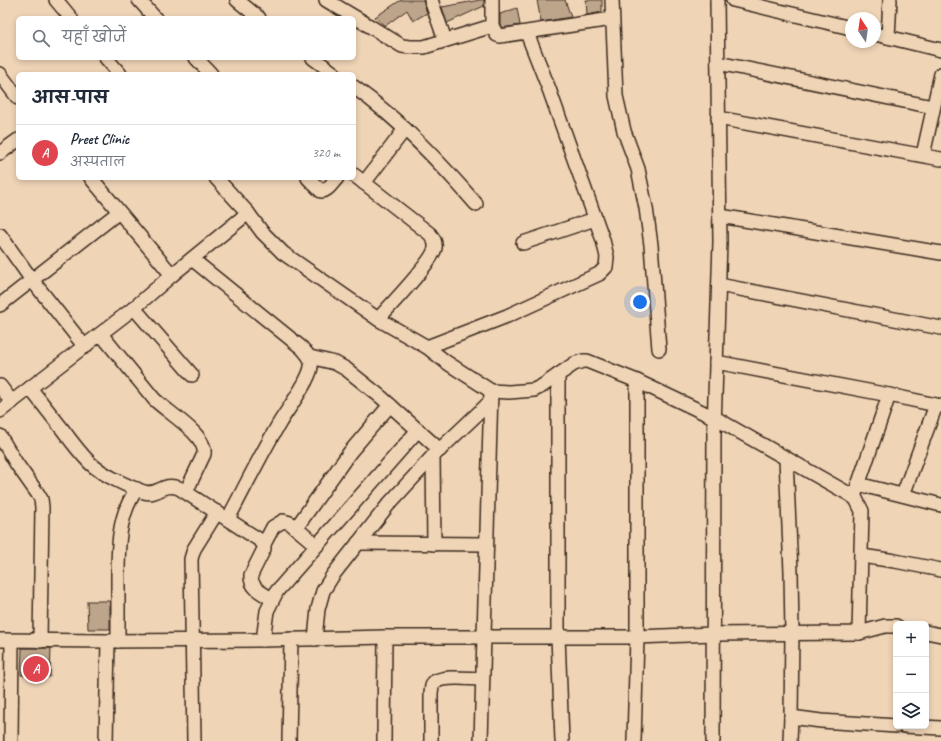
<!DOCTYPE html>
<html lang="hi">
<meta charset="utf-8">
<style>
:root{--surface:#fff;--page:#f6f6f7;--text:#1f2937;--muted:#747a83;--line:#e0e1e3;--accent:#c8321e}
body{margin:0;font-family:Caveat,"Playpen Sans Deva",sans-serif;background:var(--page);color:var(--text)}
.controls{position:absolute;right:12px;bottom:12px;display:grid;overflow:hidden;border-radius:6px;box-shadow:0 2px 6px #0003}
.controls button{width:36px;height:36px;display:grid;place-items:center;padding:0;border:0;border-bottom:1px solid var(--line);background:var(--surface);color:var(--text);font:20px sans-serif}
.compass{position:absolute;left:845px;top:12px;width:36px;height:36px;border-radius:50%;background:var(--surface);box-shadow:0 2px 6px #0003;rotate:347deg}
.you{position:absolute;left:640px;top:302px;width:14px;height:14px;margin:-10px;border:3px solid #fff;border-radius:50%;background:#1a73e8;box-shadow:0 0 0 6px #1a73e833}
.badge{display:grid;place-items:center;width:26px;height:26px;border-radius:50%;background:var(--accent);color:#fff;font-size:13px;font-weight:700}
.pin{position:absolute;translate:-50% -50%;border:2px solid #fff;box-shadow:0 1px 4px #0006}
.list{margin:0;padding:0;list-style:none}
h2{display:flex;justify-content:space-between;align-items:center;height:52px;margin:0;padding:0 16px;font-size:17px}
h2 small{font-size:13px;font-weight:400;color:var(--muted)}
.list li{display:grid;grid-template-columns:26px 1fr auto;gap:12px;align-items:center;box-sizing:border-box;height:56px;padding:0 16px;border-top:1px solid var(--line)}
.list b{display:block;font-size:15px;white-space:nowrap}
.list p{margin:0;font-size:13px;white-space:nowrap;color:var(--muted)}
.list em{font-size:13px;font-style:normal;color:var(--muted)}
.icon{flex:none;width:22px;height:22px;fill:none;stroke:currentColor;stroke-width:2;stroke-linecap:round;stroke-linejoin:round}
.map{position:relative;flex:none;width:941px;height:741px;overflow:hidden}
.search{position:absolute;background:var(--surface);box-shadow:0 2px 6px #0003;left:16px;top:16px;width:340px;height:44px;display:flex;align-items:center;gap:10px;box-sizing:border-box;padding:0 14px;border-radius:6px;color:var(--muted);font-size:15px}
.panel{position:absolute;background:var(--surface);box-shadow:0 2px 6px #0003;left:16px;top:72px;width:340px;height:108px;border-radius:6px}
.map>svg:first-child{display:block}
.building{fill:#bda58c;stroke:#3b2a1e}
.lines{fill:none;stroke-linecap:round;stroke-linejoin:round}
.street-casing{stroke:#3b2a1e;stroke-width:16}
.street{stroke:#efd4b6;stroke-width:13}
</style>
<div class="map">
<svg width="941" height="741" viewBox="0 0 941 741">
<rect width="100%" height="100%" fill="#efd4b6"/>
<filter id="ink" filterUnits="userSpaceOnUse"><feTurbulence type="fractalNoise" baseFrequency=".025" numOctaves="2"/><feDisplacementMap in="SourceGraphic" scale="8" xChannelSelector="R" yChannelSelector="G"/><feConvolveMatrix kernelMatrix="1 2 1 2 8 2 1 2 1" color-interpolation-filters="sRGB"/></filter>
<g filter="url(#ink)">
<!-- building -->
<g class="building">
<polygon points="401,0 423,0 427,13 413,21 407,10 385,26 375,17"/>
<polygon points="480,0 484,0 484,6 447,23 442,7"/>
<polygon points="537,0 565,0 571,17 541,22"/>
<polygon points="586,0 602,0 602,12 587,15"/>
<polygon points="517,8 520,25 502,28 500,24 500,14"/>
<polygon points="87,601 110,601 110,629 88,629"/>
<polygon points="22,648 51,648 50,677 21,675"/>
</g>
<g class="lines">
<!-- street casing -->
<g class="street-casing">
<g id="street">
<polyline points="56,0 71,18"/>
<polyline points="139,0 155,18"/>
<polyline points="237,0 259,18"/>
<polyline points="326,0 363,22 402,46 410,47 424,47 492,26"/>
<polyline points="431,0 445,40"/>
<polyline points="492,0 492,26 497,35 500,36 612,19"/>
<polyline points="612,0 616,96 624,131 638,169 646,208 651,245 659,349"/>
<polyline points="733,0 851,28"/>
<polyline points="875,34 941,50"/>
<polyline points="888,37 890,0"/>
<polyline points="106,58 120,74"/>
<polyline points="196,58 211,74"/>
<polyline points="313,58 335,74"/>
<polyline points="718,63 933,107"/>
<polyline points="0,74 18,98"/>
<path d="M354 87C400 120 439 161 476 204"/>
<polyline points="718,118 941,159"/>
<polyline points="0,153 18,140"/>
<polyline points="923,155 941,74"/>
<path d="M354 175 430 234C433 238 436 242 435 248 433 261 389 307 378 319"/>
<polyline points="91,178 172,275"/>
<polyline points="216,178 248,213 262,232 283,253 378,319 427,347 446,362 491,391 509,392 534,390 542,386 574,364 583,361 587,361 637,381 715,418 849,494 856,499 862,511 859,633"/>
<path d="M308 178 321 191C328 191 332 183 337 178"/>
<polyline points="364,183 405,129"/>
<polyline points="720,216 941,253"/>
<polyline points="0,235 32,280 85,347"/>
<polyline points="523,243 595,219"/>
<path d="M192 259 302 348C307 354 312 358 311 367 309 381 288 409 280 422 261 454 245 487 228 519"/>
<polyline points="719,285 941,328"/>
<polyline points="0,305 119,212"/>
<polyline points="134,308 192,375"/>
<path d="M101 334 154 399C167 412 207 435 204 454L186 492"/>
<polyline points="427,347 507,316 599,274 606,267 607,257 603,240 549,89 527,33"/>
<polyline points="310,357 335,363 346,369 381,397 440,450"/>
<polyline points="716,362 889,395 941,406"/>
<polyline points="558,375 558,636 562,741"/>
<polyline points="0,386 12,402"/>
<path d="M30 388C41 402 52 416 63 430 71 441 80 453 90 463 101 474 129 487 144 492 159 496 162 482 179 488L258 539 264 544V549L251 575C250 588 262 593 272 599"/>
<polyline points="0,411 134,308 172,275 248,213"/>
<polyline points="0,436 16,463 38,494 41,499 42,507 40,641"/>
<polyline points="433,456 434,544"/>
<polyline points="786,458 791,572 792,634 791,717"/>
<polyline points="858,484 941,505"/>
<polyline points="903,495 936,405"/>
<polyline points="854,497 889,395"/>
<polyline points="296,528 350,452 390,405"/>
<polyline points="358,543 486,544"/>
<polyline points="264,544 273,527 283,521 290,523 316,545"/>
<polyline points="862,556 895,561 941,570"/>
<polyline points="926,632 941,635"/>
<polyline points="315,639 318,609 323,591 333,575 388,505 433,456 490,402"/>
<polyline points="0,640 108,641 263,640 385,637 637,637 714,634 859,633 885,626 896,626"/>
<polyline points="263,640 267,611 277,591 418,430"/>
<path d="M118 641C118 622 118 603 118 583 118 551 117 516 137 489"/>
<polyline points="904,726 941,728"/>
<polyline points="11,741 12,641"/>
<polyline points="106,741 108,641"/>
<polyline points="194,741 191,559 194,549 217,512"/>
<polyline points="289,741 291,639"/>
<polyline points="384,741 385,637"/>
<path d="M431 741V693L432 686 434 682C445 675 469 679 482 679"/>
<polyline points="481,741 491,391"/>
<polyline points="634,741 637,637 637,381"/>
<polyline points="713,741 714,428 720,242 717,0"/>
<polyline points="790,741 791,717 821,721 896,726"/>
</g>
</g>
<!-- street -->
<use href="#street" class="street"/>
</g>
</g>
</svg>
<div class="controls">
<button>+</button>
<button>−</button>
<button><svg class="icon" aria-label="layers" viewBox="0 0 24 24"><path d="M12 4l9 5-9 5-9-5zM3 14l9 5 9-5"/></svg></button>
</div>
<svg class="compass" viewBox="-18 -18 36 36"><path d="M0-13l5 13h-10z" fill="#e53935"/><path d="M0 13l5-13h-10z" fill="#747a83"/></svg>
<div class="you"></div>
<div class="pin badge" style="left:36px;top:669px;background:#e0444e">A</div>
<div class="search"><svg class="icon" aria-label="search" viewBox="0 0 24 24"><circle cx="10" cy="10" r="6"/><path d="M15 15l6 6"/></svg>यहाँ खोजें</div>
<section class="panel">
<h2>आस-पास<small></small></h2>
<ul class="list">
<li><span class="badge" style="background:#e0444e">A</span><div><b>Preet Clinic</b><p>अस्पताल</p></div><em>320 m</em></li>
</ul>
</section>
</div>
